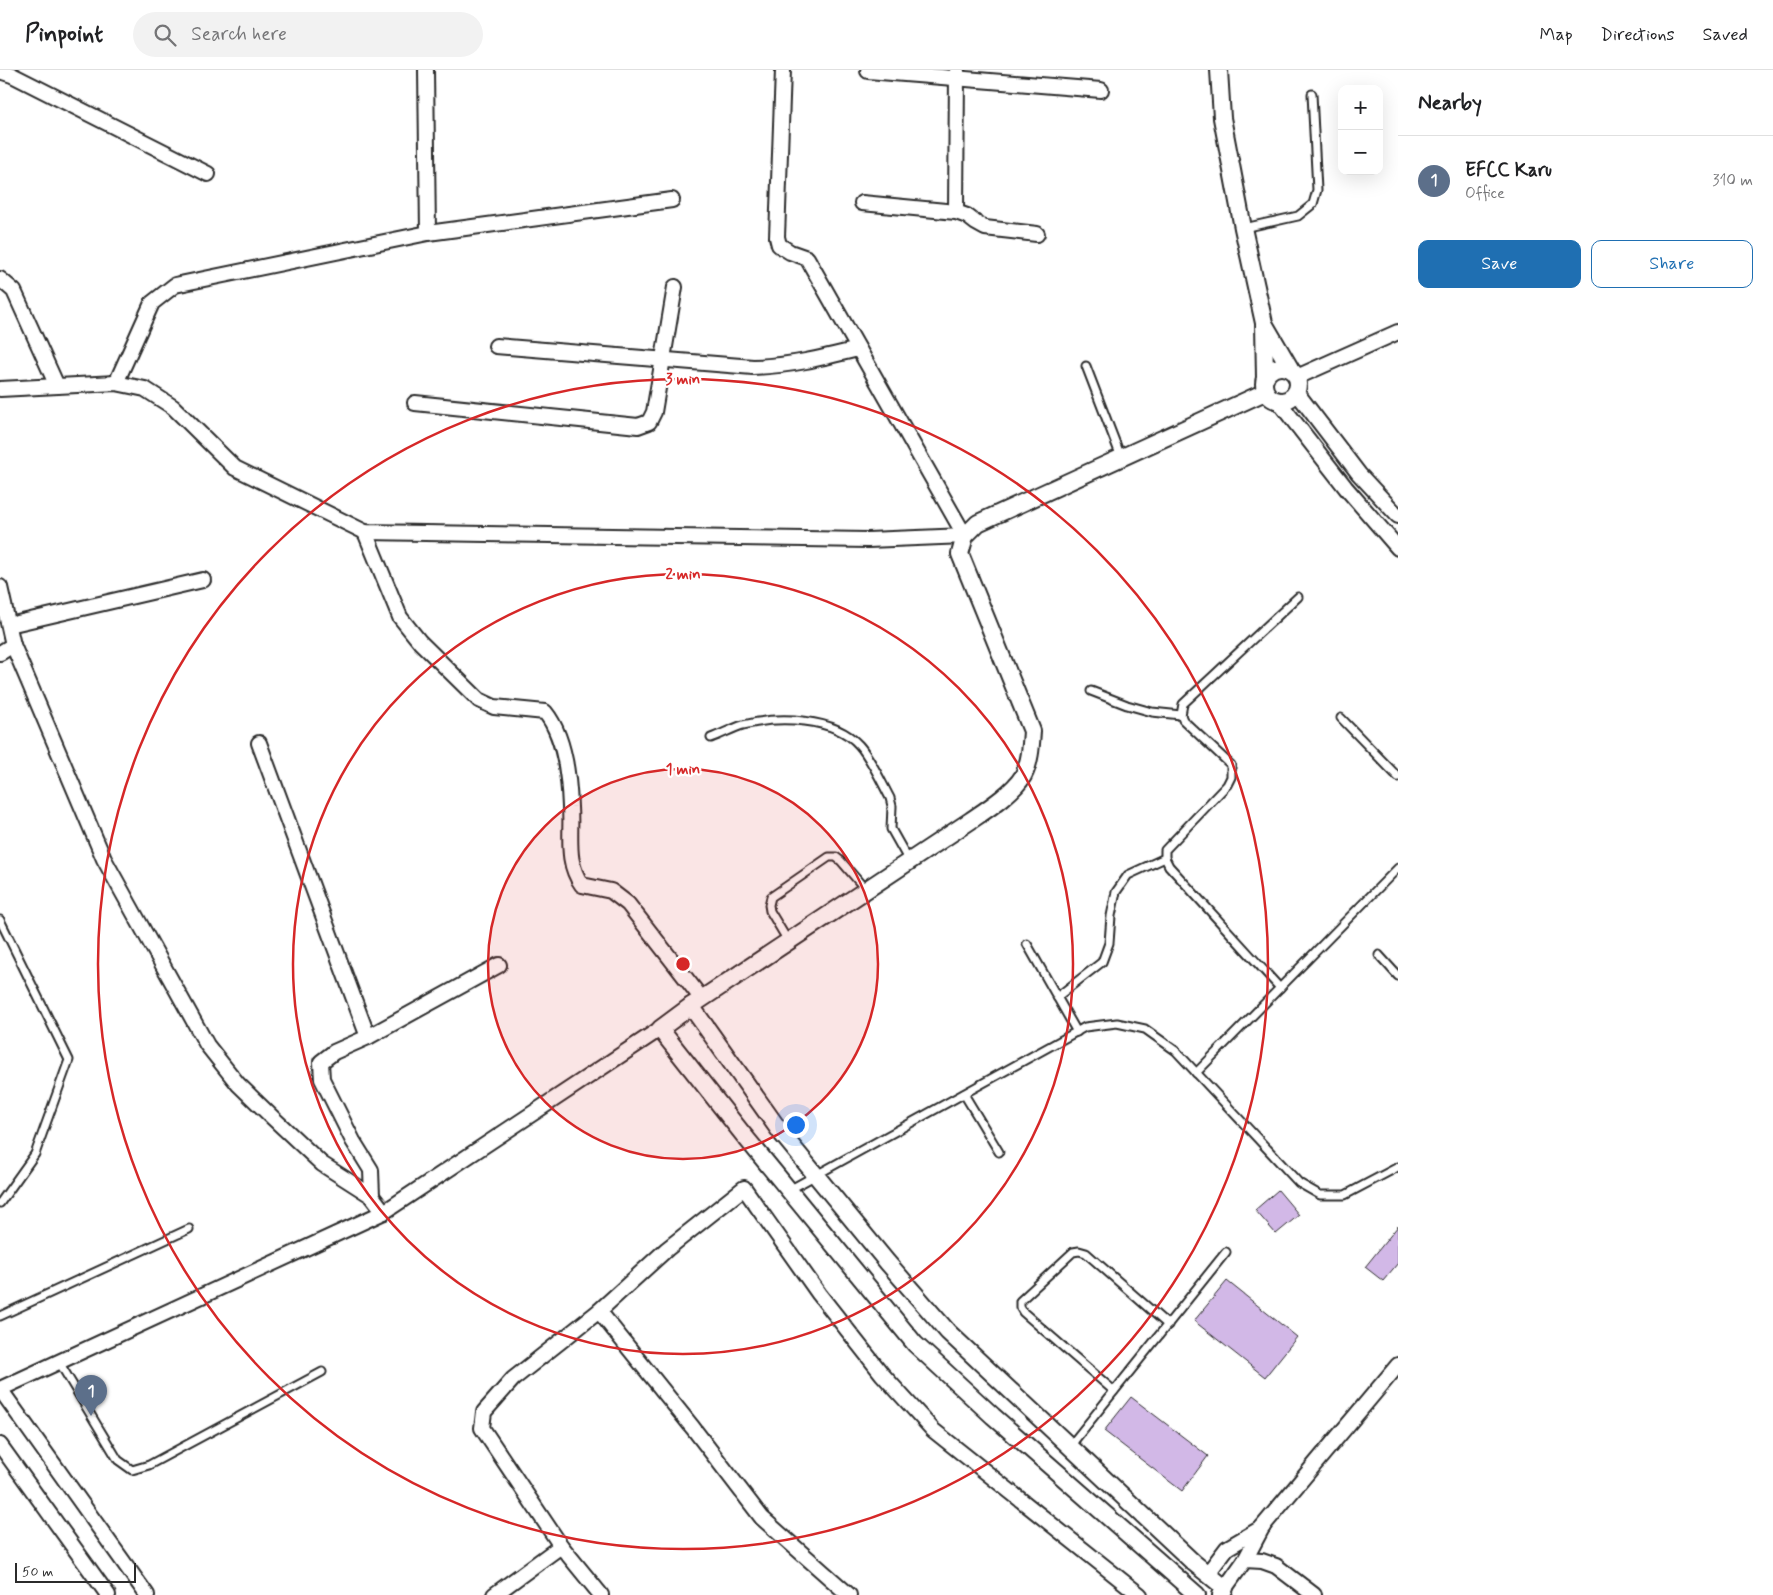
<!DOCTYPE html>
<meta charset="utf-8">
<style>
:root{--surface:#fff;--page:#f2f2f2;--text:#202124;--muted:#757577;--line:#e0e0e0;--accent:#1f6fb2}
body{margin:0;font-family:Mynerve,sans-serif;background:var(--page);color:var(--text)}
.controls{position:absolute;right:15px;top:15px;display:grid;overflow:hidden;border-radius:10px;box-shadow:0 5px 20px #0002}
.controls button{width:45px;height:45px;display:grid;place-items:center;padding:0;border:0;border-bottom:1px solid var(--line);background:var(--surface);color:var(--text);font:25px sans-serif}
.scale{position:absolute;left:15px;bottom:12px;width:121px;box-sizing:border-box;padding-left:5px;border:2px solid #2b2b2b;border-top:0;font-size:14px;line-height:18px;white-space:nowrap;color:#2b2b2b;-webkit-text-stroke:4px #fff;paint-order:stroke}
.you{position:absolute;left:795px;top:1054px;width:18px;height:18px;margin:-12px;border:4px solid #fff;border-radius:50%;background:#1a73e8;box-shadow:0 0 0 8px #1a73e833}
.badge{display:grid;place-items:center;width:32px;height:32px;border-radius:50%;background:var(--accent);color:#fff;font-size:16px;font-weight:700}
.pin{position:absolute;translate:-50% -41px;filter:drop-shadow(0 1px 2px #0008)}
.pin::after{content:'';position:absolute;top:26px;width:18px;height:15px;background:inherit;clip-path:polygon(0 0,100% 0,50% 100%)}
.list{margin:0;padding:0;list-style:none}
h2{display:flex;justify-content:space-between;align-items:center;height:65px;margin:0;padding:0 20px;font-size:21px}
h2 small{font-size:16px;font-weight:400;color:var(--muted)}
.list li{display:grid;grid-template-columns:32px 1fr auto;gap:15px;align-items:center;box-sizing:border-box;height:90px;padding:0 20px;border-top:1px solid var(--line)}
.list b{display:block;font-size:19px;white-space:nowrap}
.list p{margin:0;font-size:16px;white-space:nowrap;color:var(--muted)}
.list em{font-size:16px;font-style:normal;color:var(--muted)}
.actions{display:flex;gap:10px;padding:15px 20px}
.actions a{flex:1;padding:11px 0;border:1px solid var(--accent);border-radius:10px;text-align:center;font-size:18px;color:var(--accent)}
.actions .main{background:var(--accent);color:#fff}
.icon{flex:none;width:28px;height:28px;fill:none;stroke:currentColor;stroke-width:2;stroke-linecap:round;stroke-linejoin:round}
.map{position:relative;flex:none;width:1398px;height:1525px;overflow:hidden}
header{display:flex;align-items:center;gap:30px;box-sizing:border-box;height:70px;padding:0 25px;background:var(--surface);border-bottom:1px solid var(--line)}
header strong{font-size:24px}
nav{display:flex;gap:28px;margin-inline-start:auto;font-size:18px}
.search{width:350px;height:45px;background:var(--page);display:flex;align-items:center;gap:12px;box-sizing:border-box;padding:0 18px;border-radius:28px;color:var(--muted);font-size:19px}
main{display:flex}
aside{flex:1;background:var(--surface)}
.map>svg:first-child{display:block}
.building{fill:#d2b8e7;stroke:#2b2b2b}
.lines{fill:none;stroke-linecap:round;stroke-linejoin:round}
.service-casing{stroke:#2b2b2b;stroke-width:11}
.minor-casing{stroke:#2b2b2b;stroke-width:18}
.tertiary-casing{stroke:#2b2b2b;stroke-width:20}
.service{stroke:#fff;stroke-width:7}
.minor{stroke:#fff;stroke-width:14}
.tertiary{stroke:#fff;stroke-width:16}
.ring{fill:none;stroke:#d62828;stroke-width:2.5}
.centre{fill:#d62828;stroke:#fff;stroke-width:2.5}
.ring-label{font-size:15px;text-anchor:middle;font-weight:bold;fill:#d62828;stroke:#fff;stroke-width:4.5;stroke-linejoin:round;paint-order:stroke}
</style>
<header>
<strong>Pinpoint</strong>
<div class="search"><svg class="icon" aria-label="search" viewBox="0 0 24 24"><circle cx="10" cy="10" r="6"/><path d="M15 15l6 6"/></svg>Search here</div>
<nav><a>Map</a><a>Directions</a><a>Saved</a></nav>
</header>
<main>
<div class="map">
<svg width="1398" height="1525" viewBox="0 0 1398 1525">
<rect width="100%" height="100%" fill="#fff"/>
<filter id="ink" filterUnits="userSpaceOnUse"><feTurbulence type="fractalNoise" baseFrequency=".02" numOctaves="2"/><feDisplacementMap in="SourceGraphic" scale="10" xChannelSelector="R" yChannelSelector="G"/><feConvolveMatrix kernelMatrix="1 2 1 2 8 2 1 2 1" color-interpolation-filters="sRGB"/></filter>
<g filter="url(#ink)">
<!-- building -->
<g class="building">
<polygon points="1278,1120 1299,1145 1276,1164 1255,1140"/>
<polygon points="1398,1156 1398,1193 1383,1211 1365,1197"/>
<polygon points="1227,1211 1297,1267 1265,1307 1194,1251"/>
<polygon points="1131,1327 1208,1386 1182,1421 1104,1361"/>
</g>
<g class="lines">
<!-- service casing -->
<g class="service-casing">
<g id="service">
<polyline points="1244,158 1298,146 1313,134 1317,120 1312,24"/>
<polyline points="1086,296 1121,387"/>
<polyline points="1091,621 1127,635 1152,642 1181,645"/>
<polyline points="1341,648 1398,707"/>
<path d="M711 668C722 664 733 658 743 655 778 646 834 647 859 675 870 687 882 713 890 728L892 736 891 759 909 791"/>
<polyline points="0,850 69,990 35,1084 0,1133"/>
<polyline points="788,871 770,841 769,835 771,827 829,787 836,787 841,791 866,820"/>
<polyline points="1027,874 1077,962"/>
<polyline points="1379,885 1398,906"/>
<polyline points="1280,918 1169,796 1165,788 1165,780 1227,715 1231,707 1231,695 1183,650 1181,645 1183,634 1298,527"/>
<polyline points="1057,927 1102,892 1109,873 1111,846 1116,822 1128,805 1165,788"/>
<polyline points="1196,1003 1398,798"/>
<polyline points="964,1024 999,1082"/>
<polyline points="789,1120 1085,957 1117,953 1145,959 1176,981 1299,1113 1320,1125 1345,1125 1398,1097"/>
<polyline points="0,1246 189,1159"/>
<polyline points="59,1292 118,1390 132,1400 149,1395 322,1302"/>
<polyline points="1114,1321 1023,1242 1020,1237 1020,1231 1073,1182 1079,1181 1086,1183 1168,1255"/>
<polyline points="1070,1376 1226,1182"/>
</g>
</g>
<!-- minor casing -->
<g class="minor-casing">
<g id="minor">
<polyline points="426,0 428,163"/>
<polyline points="0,1 12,5 208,104"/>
<polyline points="868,1 1101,20"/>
<polyline points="862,133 956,142 967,146 976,153 985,158 1037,164"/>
<polyline points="956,142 957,1"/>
<polyline points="0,209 14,221 57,316"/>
<path d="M496 276 753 297C790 296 822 288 858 279"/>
<polyline points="1297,307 1398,262"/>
<polyline points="116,313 152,233 175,215 428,163 672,130"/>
<polyline points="0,319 116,313 145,319 173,337 235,398 365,462 868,470 965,466 807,188 790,182 779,175 777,167 783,0"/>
<polyline points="1297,323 1359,404 1398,446"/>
<polyline points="1279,332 1346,418 1398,478"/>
<polyline points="415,333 638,356 649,352 654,342 675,217"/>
<path d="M365 462 400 547 420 572 479 630 494 637 545 642C564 665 569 708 570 737 572 765 565 792 582 815L611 821 628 834 702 929"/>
<polyline points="0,517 13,575 104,789 207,975 238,1014 273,1048 322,1094 372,1126 384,1142"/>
<polyline points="9,555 203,510"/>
<polyline points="0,583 13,575"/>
<polyline points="259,673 368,967"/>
<polyline points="372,1126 371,1100 353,1071 322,1009 321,992 334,982 368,967 499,895"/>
<polyline points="599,1241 693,1358 762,1448 849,1525"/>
<polyline points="0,1319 384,1142 660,959"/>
<polyline points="0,1319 147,1525"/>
<polyline points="0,1375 108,1525"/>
<polyline points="1245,1490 1262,1491 1276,1496 1314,1525"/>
<polyline points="1208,1503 1227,1478 1263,1457"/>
<polyline points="1225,1518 1245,1490 1263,1456 1398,1295"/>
<polyline points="494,1525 561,1476"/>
<polyline points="601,1525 561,1476 482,1358 484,1342 513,1309 599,1241 667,1179 744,1118 819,1224 882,1304 933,1360 1140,1525"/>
</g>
</g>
<!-- tertiary casing -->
<g class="tertiary-casing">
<g id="tertiary">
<polyline points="1219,0 1222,48 1243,158 1264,253 1265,308"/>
<polyline points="1265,255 1290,298"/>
<circle cx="1281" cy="314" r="17"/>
<polyline points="691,936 782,1064 887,1192 948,1262 1194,1493 1225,1518 1221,1525"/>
<path d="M1197 1525 993 1346 915 1274 742 1063 660 959 691 936 970 751C986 740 1013 723 1023 706 1030 693 1031 676 1032 661L960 484 965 466 978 453 1265 322"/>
</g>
</g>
<!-- service -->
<use href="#service" class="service"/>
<!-- minor -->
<use href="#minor" class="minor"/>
<!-- tertiary -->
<use href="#tertiary" class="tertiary"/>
</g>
</g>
<!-- distance rings -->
<circle cx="683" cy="894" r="195" fill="#d62828" fill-opacity=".12"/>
<g class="ring">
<circle cx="683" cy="894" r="195"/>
<circle cx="683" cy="894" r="390"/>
<circle cx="683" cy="894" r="585"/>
</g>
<circle cx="683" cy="894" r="8" class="centre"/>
<g class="ring-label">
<text x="683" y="314">3 min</text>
<text x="683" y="509">2 min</text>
<text x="683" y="704">1 min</text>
</g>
</svg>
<div class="controls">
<button>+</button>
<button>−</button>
</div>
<div class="scale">50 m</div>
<div class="you"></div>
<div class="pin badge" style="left:91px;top:1346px;background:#5c6f8a">1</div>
</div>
<aside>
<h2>Nearby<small></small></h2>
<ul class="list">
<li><span class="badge" style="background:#5c6f8a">1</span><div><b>EFCC Karu</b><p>Office</p></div><em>310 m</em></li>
</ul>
<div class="actions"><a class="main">Save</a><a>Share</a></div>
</aside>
</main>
